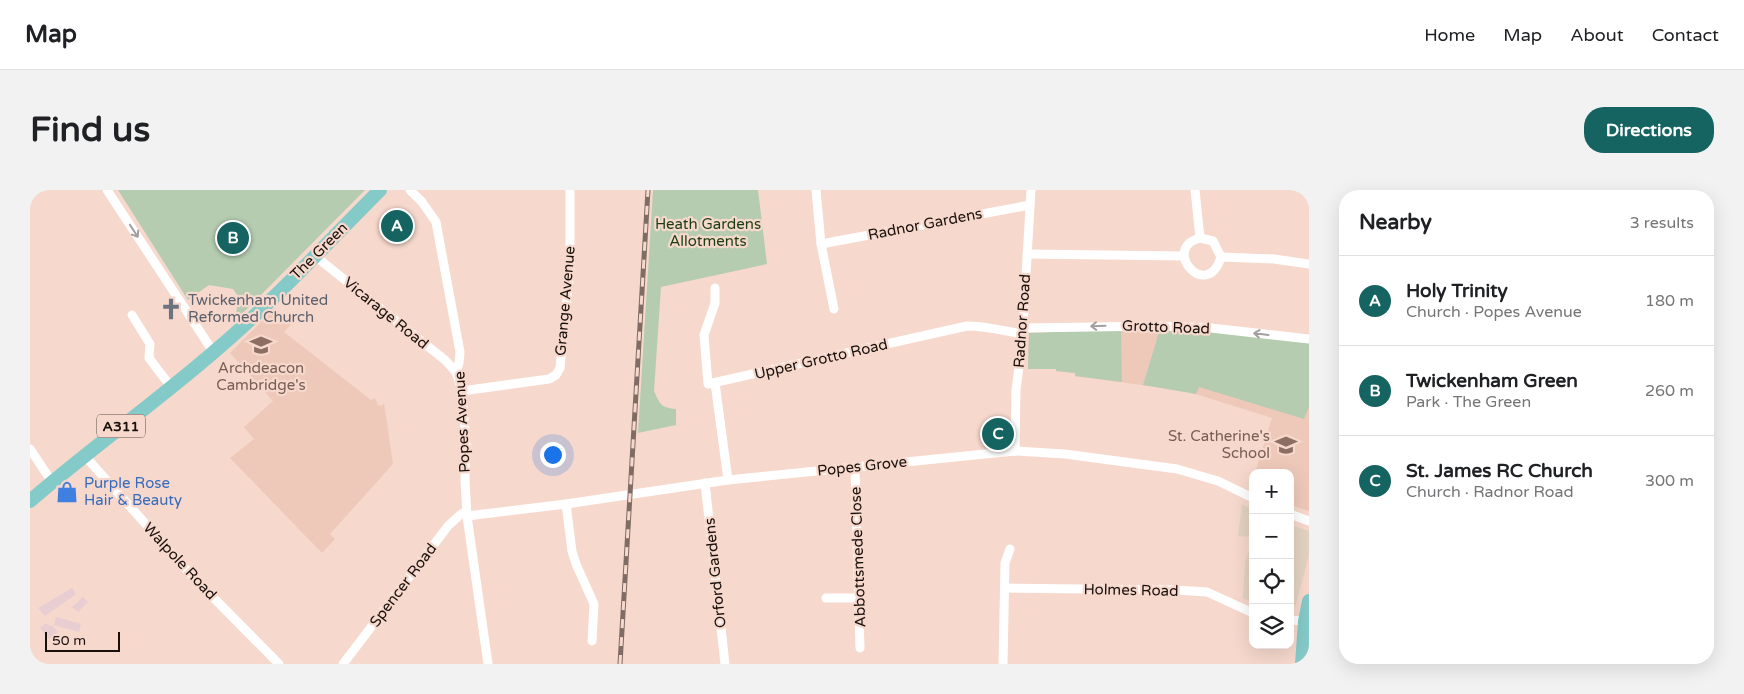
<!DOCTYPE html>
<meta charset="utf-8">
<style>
:root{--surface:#fff;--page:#f2f2f2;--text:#202124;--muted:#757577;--line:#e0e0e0;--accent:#166461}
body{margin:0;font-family:"Varela Round",sans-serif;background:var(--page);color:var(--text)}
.controls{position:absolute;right:15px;bottom:15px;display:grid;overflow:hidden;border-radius:10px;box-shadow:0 5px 20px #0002}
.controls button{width:45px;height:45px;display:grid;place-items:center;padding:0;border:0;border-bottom:1px solid var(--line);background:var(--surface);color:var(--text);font:25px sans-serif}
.scale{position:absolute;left:15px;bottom:12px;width:75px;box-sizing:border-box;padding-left:5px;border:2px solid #19100c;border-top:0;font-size:14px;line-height:18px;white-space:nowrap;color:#19100c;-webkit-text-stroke:4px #f6d8cc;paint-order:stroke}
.you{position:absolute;left:522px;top:264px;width:18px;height:18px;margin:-12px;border:4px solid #fff;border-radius:50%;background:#1a73e8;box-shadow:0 0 0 8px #1a73e833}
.badge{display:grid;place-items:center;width:32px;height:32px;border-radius:50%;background:var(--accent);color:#fff;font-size:16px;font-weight:700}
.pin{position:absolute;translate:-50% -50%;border:2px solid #fff;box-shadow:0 1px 5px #0006}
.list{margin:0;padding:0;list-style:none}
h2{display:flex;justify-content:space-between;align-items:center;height:65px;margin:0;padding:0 20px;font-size:21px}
h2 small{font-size:16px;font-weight:400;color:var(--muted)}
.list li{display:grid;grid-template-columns:32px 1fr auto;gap:15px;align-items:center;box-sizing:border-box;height:90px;padding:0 20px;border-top:1px solid var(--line)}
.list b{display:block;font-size:19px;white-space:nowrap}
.list p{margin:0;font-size:16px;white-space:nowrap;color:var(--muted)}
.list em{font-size:16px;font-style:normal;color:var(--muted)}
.icon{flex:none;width:28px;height:28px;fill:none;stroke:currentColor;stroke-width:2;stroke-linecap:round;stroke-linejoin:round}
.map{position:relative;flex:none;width:1279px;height:474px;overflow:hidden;border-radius:20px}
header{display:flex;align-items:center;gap:30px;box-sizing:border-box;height:70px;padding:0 25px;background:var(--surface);border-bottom:1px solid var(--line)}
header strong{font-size:24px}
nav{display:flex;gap:28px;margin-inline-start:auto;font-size:18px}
.intro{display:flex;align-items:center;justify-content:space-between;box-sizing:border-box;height:120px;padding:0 30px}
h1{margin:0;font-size:35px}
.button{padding:12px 22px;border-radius:20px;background:var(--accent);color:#fff;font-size:18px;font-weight:700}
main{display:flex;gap:30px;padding:0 30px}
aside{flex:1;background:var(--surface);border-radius:20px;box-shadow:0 5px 20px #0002}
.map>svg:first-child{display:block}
.commercial{fill:#e3d2c1}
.industrial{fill:#e8ced2}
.built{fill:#eec9ba}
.green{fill:#b5ccb0}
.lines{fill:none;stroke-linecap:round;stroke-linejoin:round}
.minor{stroke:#fff;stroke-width:9}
.primary{stroke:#84cac8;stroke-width:14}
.rail-casing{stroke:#7f6c64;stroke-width:5}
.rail{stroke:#f6d8cc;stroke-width:3;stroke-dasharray:9;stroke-linecap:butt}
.oneway{stroke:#a39f9e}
.labels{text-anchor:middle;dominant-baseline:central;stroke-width:4.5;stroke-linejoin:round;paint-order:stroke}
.shield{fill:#f6d8cc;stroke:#5b4c46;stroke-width:1}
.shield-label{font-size:14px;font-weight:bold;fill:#19100c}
.park-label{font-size:15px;fill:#1a3e11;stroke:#f6d8cc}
.street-label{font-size:15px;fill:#19100c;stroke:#f6d8cc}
.worship-label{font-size:15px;fill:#5b616d;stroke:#f6d8cc;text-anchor:start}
.education-label{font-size:15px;fill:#785e54;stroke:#f6d8cc}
.shop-label{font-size:15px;fill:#366cbe;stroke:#f6d8cc;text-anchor:start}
</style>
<header>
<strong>Map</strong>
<nav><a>Home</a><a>Map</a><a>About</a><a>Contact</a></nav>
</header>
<div class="intro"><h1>Find us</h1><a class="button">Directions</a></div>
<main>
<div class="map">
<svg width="1279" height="474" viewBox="0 0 1279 474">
<rect width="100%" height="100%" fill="#f6d8cc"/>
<!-- commercial -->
<g class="commercial">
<polygon points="1212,314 1223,320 1223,347 1208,346"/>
<polygon points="1260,335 1279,341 1279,365 1266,414 1261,421"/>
<polygon points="1223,349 1223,412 1213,408 1215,372"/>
</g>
<!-- industrial -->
<g class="industrial">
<polygon points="42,398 46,404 15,426 8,418"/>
<polygon points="53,407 58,412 48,422 42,417"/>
<polygon points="26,427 51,434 49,442 24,435"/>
<polygon points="16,433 20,436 22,435 28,442 19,449 10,438"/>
</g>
<!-- built -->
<g class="built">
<polygon points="245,118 262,133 254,142 341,210 345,208 348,215 351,216 354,213 363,274 300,344 305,349 292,363 200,268 224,249 214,237 243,211 200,163"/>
<polygon points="1130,139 1279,153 1279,321 1260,315 1260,283 1225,283 1242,228 1156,201 1045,186 1045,183 1026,181 1026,179 998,179 999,143"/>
</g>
<!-- green -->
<g class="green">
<polygon points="88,0 335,0 210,126 206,126 208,106 203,99 179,95 158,110"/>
<path d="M623 0H728L737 74 631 97 624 201C630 214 631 218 646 219V235L608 243Z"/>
<polygon points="1091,139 1092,192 1045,186 1045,183 1026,181 1026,179 998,179 999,143"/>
<polygon points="1130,139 1163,140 1279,153 1279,217 1274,229 1169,197 1166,204 1113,195"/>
</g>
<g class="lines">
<!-- minor -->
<g class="minor">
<polyline points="77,0 184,163"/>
<polyline points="380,0 392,12 406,32 430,162 429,173 426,182 432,201 436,254 435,290 437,326 458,474"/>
<polyline points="786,0 791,54 804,119"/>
<polyline points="1165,0 1170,48"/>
<path d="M1170 48 1183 51 1191 67C1177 113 1130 58 1170 48Z"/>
<polyline points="791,54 1000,15"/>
<polyline points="997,64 1154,66"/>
<polyline points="285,66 415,170 426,182"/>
<polyline points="1191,67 1244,69 1279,74"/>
<path d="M685 98V113L674 145 678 194 937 136C956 136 974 141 992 144"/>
<polyline points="102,125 120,154 119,168 141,197"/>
<polyline points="993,138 1128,136 1181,138 1279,149"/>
<polyline points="685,193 698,290"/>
<polyline points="432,201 519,189 526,185 530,178 540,80 540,0"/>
<polyline points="0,259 22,292"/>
<polyline points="985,261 986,200 992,153 1001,0"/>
<polyline points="54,265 163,387 249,474"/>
<polyline points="825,277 830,458"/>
<polyline points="675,293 695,474"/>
<polyline points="536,314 542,361 546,374 564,414 562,451"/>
<polyline points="1260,324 1279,331"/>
<polyline points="437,326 536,314 698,290 985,261 1035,264 1147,279 1188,291 1223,308"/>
<polyline points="975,398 1146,400 1177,402 1223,423"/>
<polyline points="796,408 830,408"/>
<polyline points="1260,430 1275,431"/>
<polyline points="313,474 418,336 431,324 437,322"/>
<polyline points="973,474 975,373 980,359"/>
</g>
<!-- primary -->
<g class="primary">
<path d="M0 311C60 259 125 213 185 161 244 111 296 54 350 0"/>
<polyline points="1272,474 1275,431 1279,411"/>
</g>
<!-- rail casing -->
<g class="rail-casing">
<polyline id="rail" points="590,474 618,0"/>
</g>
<!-- rail -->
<use href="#rail" class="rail"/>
</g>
<!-- one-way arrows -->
<defs><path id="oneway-shaft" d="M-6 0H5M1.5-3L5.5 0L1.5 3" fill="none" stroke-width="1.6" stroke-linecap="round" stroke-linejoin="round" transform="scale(1.25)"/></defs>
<g class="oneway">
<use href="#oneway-shaft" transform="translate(104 41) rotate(57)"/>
<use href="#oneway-shaft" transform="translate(1068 136) rotate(178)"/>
<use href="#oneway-shaft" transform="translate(1231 144) rotate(-173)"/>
</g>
<!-- icons -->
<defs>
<g id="church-bare" transform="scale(1.725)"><path d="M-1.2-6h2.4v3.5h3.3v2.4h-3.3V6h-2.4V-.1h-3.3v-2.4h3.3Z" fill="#6b7280" stroke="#f6d8cc" stroke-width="2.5" paint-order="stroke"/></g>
<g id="school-bare" transform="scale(1.725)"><path d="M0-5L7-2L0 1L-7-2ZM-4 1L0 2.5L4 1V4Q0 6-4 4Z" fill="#8d6e63" stroke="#f6d8cc" stroke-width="2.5" paint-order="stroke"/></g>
<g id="shop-bare" transform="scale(1.725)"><path d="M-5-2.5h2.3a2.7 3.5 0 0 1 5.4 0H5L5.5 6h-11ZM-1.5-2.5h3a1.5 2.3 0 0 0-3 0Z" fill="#3f7fe0" stroke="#f6d8cc" stroke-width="2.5" paint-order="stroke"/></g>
</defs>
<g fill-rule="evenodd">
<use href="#church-bare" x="141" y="119"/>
<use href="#school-bare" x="231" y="155"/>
<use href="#school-bare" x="1256" y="255"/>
<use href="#shop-bare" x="37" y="302"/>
</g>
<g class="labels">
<!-- shield labels -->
<rect class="shield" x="67" y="224.5" width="48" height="23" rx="4"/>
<g class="shield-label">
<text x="91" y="236">A311</text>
</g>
<!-- park labels -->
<g class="park-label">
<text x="678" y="34">Heath Gardens<tspan x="678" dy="17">Allotments</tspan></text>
</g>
<!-- street labels -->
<g class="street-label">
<text transform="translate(895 34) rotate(-11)">Radnor Gardens</text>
<text transform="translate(289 61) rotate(-45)">The Green</text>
<text transform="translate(535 111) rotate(-85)">Grange Avenue</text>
<text transform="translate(356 123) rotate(39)">Vicarage Road</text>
<text transform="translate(992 131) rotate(-86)">Radnor Road</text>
<text transform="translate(1136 137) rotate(2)">Grotto Road</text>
<text transform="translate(791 169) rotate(-13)">Upper Grotto Road</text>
<text transform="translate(432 232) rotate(-93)">Popes Avenue</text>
<text transform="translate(832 276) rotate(-6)">Popes Grove</text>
<text transform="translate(828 367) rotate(-92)">Abbottsmede Close</text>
<text transform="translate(150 371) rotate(47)">Walpole Road</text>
<text transform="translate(685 383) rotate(-96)">Orford Gardens</text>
<text transform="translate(373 395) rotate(-53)">Spencer Road</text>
<text transform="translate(1101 400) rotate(1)">Holmes Road</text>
</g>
<!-- worship labels -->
<g class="worship-label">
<text x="158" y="110">Twickenham United<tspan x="158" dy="17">Reformed Church</tspan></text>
</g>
<!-- education labels -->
<g class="education-label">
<text x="231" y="178">Archdeacon<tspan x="231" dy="17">Cambridge's</tspan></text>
<text x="1240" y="246" text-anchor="end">St. Catherine's<tspan x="1240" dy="17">School</tspan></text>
</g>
<!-- shop labels -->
<g class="shop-label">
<text x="54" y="293">Purple Rose<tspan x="54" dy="17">Hair &amp; Beauty</tspan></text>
</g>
</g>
</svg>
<div class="controls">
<button>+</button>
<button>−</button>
<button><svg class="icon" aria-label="locate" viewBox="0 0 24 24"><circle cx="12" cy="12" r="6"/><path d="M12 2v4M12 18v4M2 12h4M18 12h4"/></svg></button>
<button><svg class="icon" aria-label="layers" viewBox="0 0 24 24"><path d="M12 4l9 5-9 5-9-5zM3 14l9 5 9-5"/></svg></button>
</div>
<div class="scale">50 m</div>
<div class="you"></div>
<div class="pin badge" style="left:367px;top:36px">A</div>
<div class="pin badge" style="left:203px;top:48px">B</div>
<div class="pin badge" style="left:968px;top:244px">C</div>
</div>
<aside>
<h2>Nearby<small>3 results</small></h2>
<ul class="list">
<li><span class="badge">A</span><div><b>Holy Trinity</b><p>Church · Popes Avenue</p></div><em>180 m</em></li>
<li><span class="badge">B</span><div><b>Twickenham Green</b><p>Park · The Green</p></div><em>260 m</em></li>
<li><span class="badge">C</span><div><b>St. James RC Church</b><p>Church · Radnor Road</p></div><em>300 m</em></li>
</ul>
</aside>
</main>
